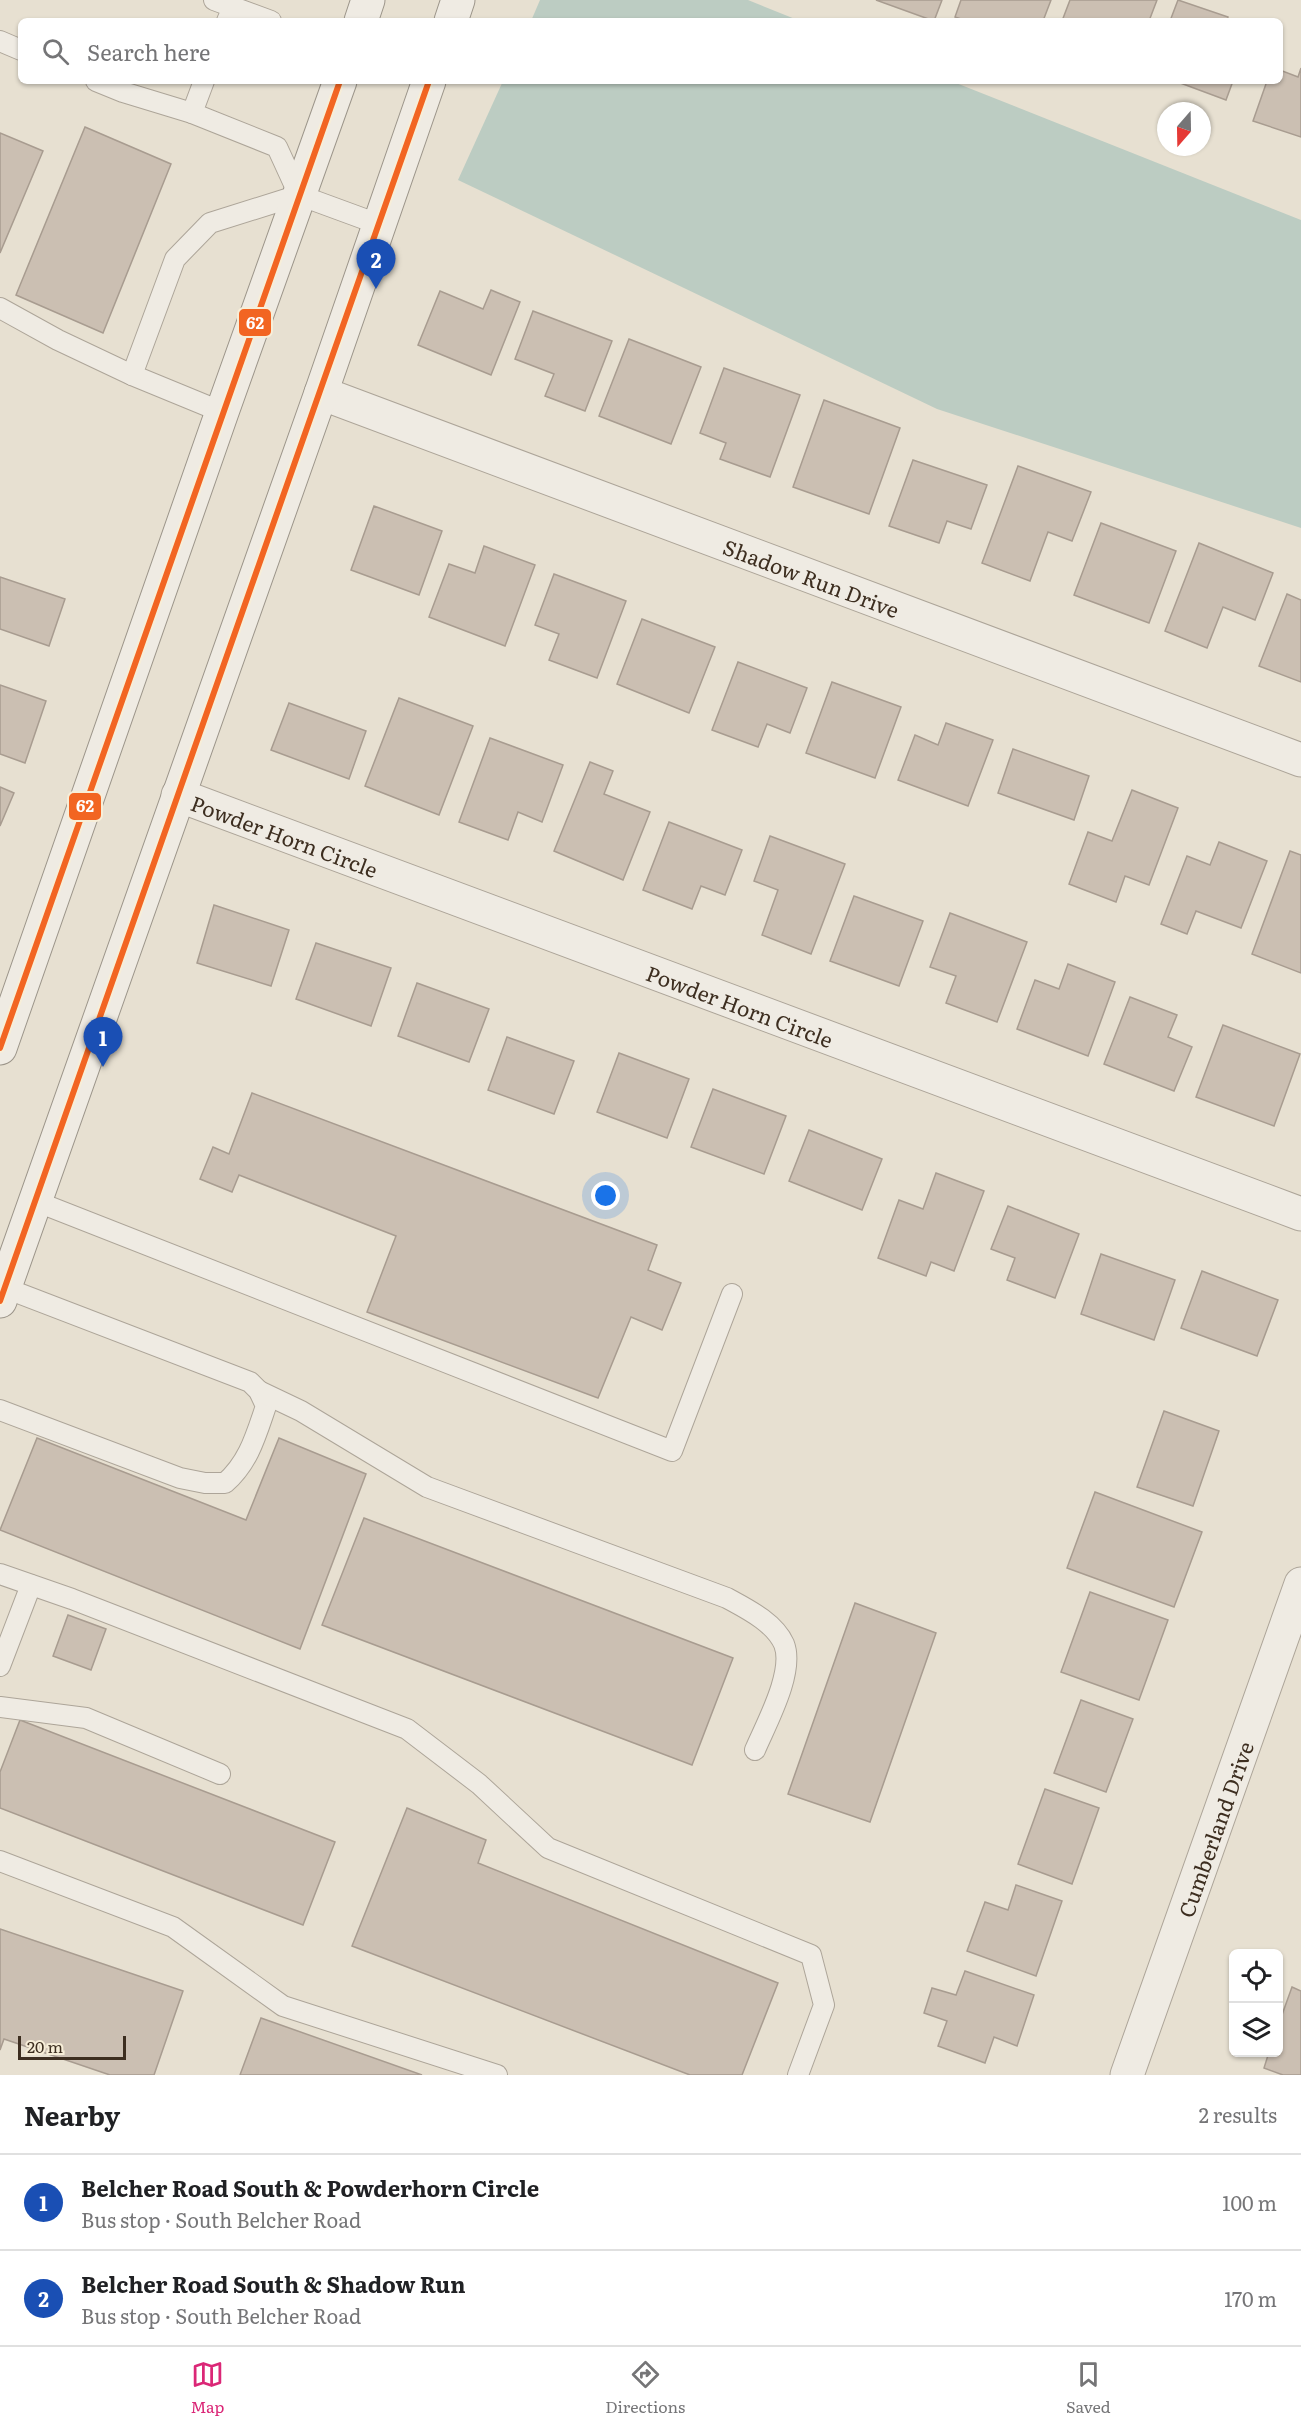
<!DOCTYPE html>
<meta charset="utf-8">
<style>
:root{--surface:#fff;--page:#f6f6f6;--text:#202124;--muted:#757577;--line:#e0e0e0;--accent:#db2777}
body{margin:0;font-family:Literata,serif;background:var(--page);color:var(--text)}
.controls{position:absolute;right:18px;bottom:18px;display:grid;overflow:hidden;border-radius:9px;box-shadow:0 2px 4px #0004}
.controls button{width:54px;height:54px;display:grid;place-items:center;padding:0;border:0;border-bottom:2px solid var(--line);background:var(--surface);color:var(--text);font:30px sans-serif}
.compass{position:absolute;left:1157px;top:102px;width:54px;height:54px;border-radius:50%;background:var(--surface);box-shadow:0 2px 4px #0004;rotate:200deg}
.scale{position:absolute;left:18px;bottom:15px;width:108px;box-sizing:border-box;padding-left:6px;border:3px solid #3d2e20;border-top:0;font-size:16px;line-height:21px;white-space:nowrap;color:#3d2e20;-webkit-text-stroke:4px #f7eed8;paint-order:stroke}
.you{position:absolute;left:606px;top:1196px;width:21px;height:21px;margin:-15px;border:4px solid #fff;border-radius:50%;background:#1a73e8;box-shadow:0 0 0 9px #1a73e833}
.badge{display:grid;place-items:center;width:39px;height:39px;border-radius:50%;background:var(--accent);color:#fff;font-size:20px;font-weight:700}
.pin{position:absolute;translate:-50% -50px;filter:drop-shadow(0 2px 3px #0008)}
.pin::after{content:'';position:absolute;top:32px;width:21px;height:18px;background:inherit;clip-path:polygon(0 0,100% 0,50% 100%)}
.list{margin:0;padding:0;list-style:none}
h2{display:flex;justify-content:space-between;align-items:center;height:78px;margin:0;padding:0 24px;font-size:26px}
h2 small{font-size:20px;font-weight:400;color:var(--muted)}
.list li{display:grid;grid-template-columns:39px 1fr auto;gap:18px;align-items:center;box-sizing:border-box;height:96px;padding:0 24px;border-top:2px solid var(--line)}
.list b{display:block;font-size:22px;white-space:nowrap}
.list p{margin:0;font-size:20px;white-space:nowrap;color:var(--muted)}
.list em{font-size:20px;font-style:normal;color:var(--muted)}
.icon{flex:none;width:33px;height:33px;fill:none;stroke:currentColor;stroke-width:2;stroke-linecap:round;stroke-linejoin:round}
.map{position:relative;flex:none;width:1301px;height:2075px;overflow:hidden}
.search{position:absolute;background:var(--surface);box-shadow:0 2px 4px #0004;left:18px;right:18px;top:18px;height:66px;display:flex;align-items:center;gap:15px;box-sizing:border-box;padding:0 21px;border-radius:9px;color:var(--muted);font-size:22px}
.sheet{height:270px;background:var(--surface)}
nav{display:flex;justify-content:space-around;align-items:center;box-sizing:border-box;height:84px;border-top:2px solid var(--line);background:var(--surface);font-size:16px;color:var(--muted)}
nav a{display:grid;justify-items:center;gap:3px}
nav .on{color:var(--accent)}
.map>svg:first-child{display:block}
.water{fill:#bcccc2}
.building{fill:#cbbfb2;stroke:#a89c90;stroke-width:1.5}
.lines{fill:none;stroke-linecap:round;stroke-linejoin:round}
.service-casing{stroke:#ada599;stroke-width:22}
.minor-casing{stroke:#ada599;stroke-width:35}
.secondary-casing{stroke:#9c958a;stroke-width:35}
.service{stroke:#efebe3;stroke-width:20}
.minor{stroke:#efebe3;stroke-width:33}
.secondary{stroke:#efebe3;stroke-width:33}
.bus-1-casing{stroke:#f7eed8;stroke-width:10}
.bus-1{stroke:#f26522;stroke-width:6}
.labels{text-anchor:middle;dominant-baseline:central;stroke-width:5;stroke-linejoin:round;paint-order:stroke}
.street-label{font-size:21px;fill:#3d2e20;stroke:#f7eed8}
.line-badge{stroke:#f7eed8;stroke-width:2}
.badge-label{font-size:16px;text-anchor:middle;font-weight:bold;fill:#fff}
</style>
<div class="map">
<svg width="1301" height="2075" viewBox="0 0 1301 2075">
<rect width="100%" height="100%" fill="#e7e0d1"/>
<!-- water -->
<g class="water">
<polygon points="540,0 748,0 800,21 531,21"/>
<polygon points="503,81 951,81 1301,220 1301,528 937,409 458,180"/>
</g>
<!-- building -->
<g class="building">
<polygon points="876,0 942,0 934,21"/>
<polygon points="961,0 1051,0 1043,21 967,21 955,17"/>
<polygon points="1070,0 1157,0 1149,21 1062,21"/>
<polygon points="1178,0 1228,17 1227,21 1170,21"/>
<polygon points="1301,68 1301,137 1253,121 1267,81 1280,81 1280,70 1298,77"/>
<polygon points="1175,81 1233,81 1226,100"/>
<polygon points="85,127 171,164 103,333 16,295"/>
<polygon points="0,133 43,151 0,253"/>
<polygon points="491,290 520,302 491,375 418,345 440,291 483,309"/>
<polygon points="533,311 612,341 585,411 545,396 554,374 515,359"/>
<polygon points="629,339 701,367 671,444 599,416"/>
<polygon points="724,368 800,395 770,477 720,459 726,443 700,433"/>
<polygon points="824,400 900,428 869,514 793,487"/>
<polygon points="913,460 987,485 971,529 947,521 939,543 889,526"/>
<polygon points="1018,466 1091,492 1072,541 1048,532 1030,581 982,563"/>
<polygon points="374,506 442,531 419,595 351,570"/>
<polygon points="1101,523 1176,551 1149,623 1074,595"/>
<polygon points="1199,543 1273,573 1255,620 1223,607 1207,648 1165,631"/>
<polygon points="484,546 535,565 505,646 429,617 449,564 475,573"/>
<polygon points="554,574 626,601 597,678 549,660 559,634 535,625"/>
<polygon points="0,577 65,599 49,646 0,629"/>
<polygon points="1287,594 1301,600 1301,682 1259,666"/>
<polygon points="642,619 715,647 689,713 617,684"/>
<polygon points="738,662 807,688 790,733 767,724 758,747 712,730"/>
<polygon points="832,682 901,707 875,778 806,753"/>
<polygon points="0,685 46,701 25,763 0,754"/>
<polygon points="399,698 473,726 439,815 365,786"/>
<polygon points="289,703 366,731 349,779 271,750"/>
<polygon points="946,723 993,740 968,806 898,780 915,735 938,745"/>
<polygon points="490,738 563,765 542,822 518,812 508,840 459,822"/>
<polygon points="1013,749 1089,776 1074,820 998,793"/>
<polygon points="590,762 613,771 604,794 650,812 623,880 554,851"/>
<polygon points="0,787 14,793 0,826"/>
<polygon points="1132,790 1178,808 1149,885 1125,876 1116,902 1069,884 1088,832 1112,841"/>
<polygon points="669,822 742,850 725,895 701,886 692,909 643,890"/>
<polygon points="770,836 845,864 811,954 762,935 778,890 754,881"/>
<polygon points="1219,842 1267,861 1241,928 1196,911 1187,934 1161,924 1187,856 1210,865"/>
<polygon points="1290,851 1301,855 1301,973 1252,954"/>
<polygon points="854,896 923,921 899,986 830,961"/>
<polygon points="214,905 289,930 271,986 197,963"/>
<polygon points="950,913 1027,942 997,1022 946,1003 956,976 930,967"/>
<polygon points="316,943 391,968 371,1026 296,999"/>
<polygon points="1068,964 1115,982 1088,1056 1017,1029 1035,980 1059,989"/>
<polygon points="417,983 489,1009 469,1062 398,1036"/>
<polygon points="1130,997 1177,1015 1168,1037 1192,1047 1174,1091 1104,1064"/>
<polygon points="1223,1025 1300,1054 1274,1126 1196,1097"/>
<polygon points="507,1037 574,1061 554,1114 488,1090"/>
<polygon points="619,1053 689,1079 667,1138 597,1112"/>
<polygon points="713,1089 786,1116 764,1174 691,1147"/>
<polygon points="252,1093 657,1245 648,1270 681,1283 662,1330 631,1317 598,1398 367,1312 396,1236 239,1175 232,1192 200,1179 213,1147 229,1154"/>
<polygon points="809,1130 882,1159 862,1210 789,1181"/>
<polygon points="936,1173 984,1191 954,1271 931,1262 926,1276 878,1258 899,1200 923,1209"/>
<polygon points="1008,1206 1079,1234 1055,1298 1007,1280 1015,1258 991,1249"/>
<polygon points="1101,1254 1175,1280 1154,1340 1081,1314"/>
<polygon points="1202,1271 1278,1300 1257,1356 1181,1328"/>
<polygon points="1164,1411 1219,1431 1193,1506 1137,1487"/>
<polygon points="37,1438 246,1520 279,1438 366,1474 300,1649 0,1530"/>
<polygon points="1095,1492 1202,1532 1174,1607 1067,1568"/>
<polygon points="364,1518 733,1658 692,1765 322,1625"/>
<polygon points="1090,1592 1168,1620 1139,1700 1061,1672"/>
<polygon points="855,1603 936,1633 870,1822 788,1794"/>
<polygon points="68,1615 106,1629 91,1670 53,1656"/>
<polygon points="1081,1700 1133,1719 1106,1792 1054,1773"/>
<polygon points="20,1720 335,1842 303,1925 0,1808 0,1772"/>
<polygon points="1045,1789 1099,1808 1072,1884 1018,1864"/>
<polygon points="407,1808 486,1840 478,1863 778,1983 742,2075 690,2075 352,1946"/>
<polygon points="1016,1885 1062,1901 1036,1976 967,1951 985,1902 1008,1910"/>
<polygon points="0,1929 183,1991 154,2075 110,2075 4,2039 0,2050"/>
<polygon points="965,1971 1034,1995 1017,2046 994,2037 985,2063 938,2046 947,2021 924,2013 932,1988 956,1995"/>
<polygon points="1292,1987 1301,1991 1301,2075 1283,2075 1264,2068 1269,2052 1278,2052 1278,2026"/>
<polygon points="261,2018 422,2075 240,2075"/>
</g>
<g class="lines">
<!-- service casing -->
<g class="service-casing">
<g id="service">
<polyline points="214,0 233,7"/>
<polyline points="227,21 233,7 271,21"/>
<polyline points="0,41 21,50"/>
<polyline points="96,81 123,92 192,113"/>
<polyline points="204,81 192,113 277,147 299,195"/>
<polyline points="0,308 58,340 132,375 222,412"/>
<polyline points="132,375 175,259 210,223 299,195 378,224"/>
<polyline points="35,1201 672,1451 732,1294"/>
<path d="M0 1286 250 1382 259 1391 266 1406C256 1435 249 1462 225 1483H205L180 1478 0 1410"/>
<path d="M259 1391 301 1411 427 1487 727 1598C747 1609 774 1622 784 1644 795 1672 766 1724 755 1750"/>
<polyline points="0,1574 72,1599 407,1729 479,1784 548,1848 811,1955 824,2005 798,2075"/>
<polyline points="0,1666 31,1585"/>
<polyline points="0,1707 86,1718 220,1774"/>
<polyline points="0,1861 173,1927 283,2006 497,2075"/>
</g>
</g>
<!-- minor casing -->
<g class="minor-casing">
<g id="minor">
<path id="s1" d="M321 393 1301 760"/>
<path id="s2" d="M178 795 1301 1214"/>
<path id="s3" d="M1127 2075 1301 1584"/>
</g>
</g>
<!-- secondary casing -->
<g class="secondary-casing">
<g id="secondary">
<polyline points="361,21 368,0"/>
<polyline points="451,21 458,0"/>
<polyline points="0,1048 222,412 340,81"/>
<polyline points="0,1301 321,393 429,81"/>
</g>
</g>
<!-- service -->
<use href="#service" class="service"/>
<!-- minor -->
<use href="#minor" class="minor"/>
<!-- secondary -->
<use href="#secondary" class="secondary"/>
<!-- bus-1 casing -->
<g class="bus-1-casing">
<g id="bus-1">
<polyline points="0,1048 340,81"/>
<polyline points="0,1301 429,81"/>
</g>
</g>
<!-- bus-1 -->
<use href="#bus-1" class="bus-1"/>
</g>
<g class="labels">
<!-- street labels -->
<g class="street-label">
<text stroke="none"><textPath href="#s1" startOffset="524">Shadow Run Drive</textPath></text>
<text stroke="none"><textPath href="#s2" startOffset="114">Powder Horn Circle</textPath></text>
<text stroke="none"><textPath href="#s2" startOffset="600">Powder Horn Circle</textPath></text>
<text stroke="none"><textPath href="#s3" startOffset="261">Cumberland Drive</textPath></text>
</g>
</g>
<g class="line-badge">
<rect x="238" y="308" width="34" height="29" rx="6" fill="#f26522"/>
<rect x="68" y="792" width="34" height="29" rx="6" fill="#f26522"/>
</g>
<g class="badge-label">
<text x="255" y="329">62</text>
<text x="85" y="812">62</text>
</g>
</svg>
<div class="controls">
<button><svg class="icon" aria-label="locate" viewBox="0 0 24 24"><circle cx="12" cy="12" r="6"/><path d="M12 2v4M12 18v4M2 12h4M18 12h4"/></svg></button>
<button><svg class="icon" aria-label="layers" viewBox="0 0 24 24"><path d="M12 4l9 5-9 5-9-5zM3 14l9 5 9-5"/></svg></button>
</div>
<svg class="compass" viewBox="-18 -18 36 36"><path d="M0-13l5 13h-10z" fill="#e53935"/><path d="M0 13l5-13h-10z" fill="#757577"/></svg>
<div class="scale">20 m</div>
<div class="you"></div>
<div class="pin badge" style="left:103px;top:1067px;background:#1a4fb4">1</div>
<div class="pin badge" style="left:376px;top:289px;background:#1a4fb4">2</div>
<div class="search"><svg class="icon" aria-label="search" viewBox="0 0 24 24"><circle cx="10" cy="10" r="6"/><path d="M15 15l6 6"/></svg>Search here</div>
</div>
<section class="sheet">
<h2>Nearby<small>2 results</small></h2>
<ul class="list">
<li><span class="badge" style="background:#1a4fb4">1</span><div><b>Belcher Road South &amp; Powderhorn Circle</b><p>Bus stop · South Belcher Road</p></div><em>100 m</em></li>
<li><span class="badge" style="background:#1a4fb4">2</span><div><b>Belcher Road South &amp; Shadow Run</b><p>Bus stop · South Belcher Road</p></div><em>170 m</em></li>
</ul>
</section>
<nav>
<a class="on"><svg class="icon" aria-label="map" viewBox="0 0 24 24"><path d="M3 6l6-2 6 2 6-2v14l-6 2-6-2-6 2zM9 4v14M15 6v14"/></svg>Map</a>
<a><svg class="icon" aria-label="directions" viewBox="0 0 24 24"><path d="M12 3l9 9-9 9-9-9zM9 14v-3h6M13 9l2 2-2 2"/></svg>Directions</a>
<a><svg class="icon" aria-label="saved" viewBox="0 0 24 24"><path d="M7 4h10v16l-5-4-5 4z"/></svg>Saved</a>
</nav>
